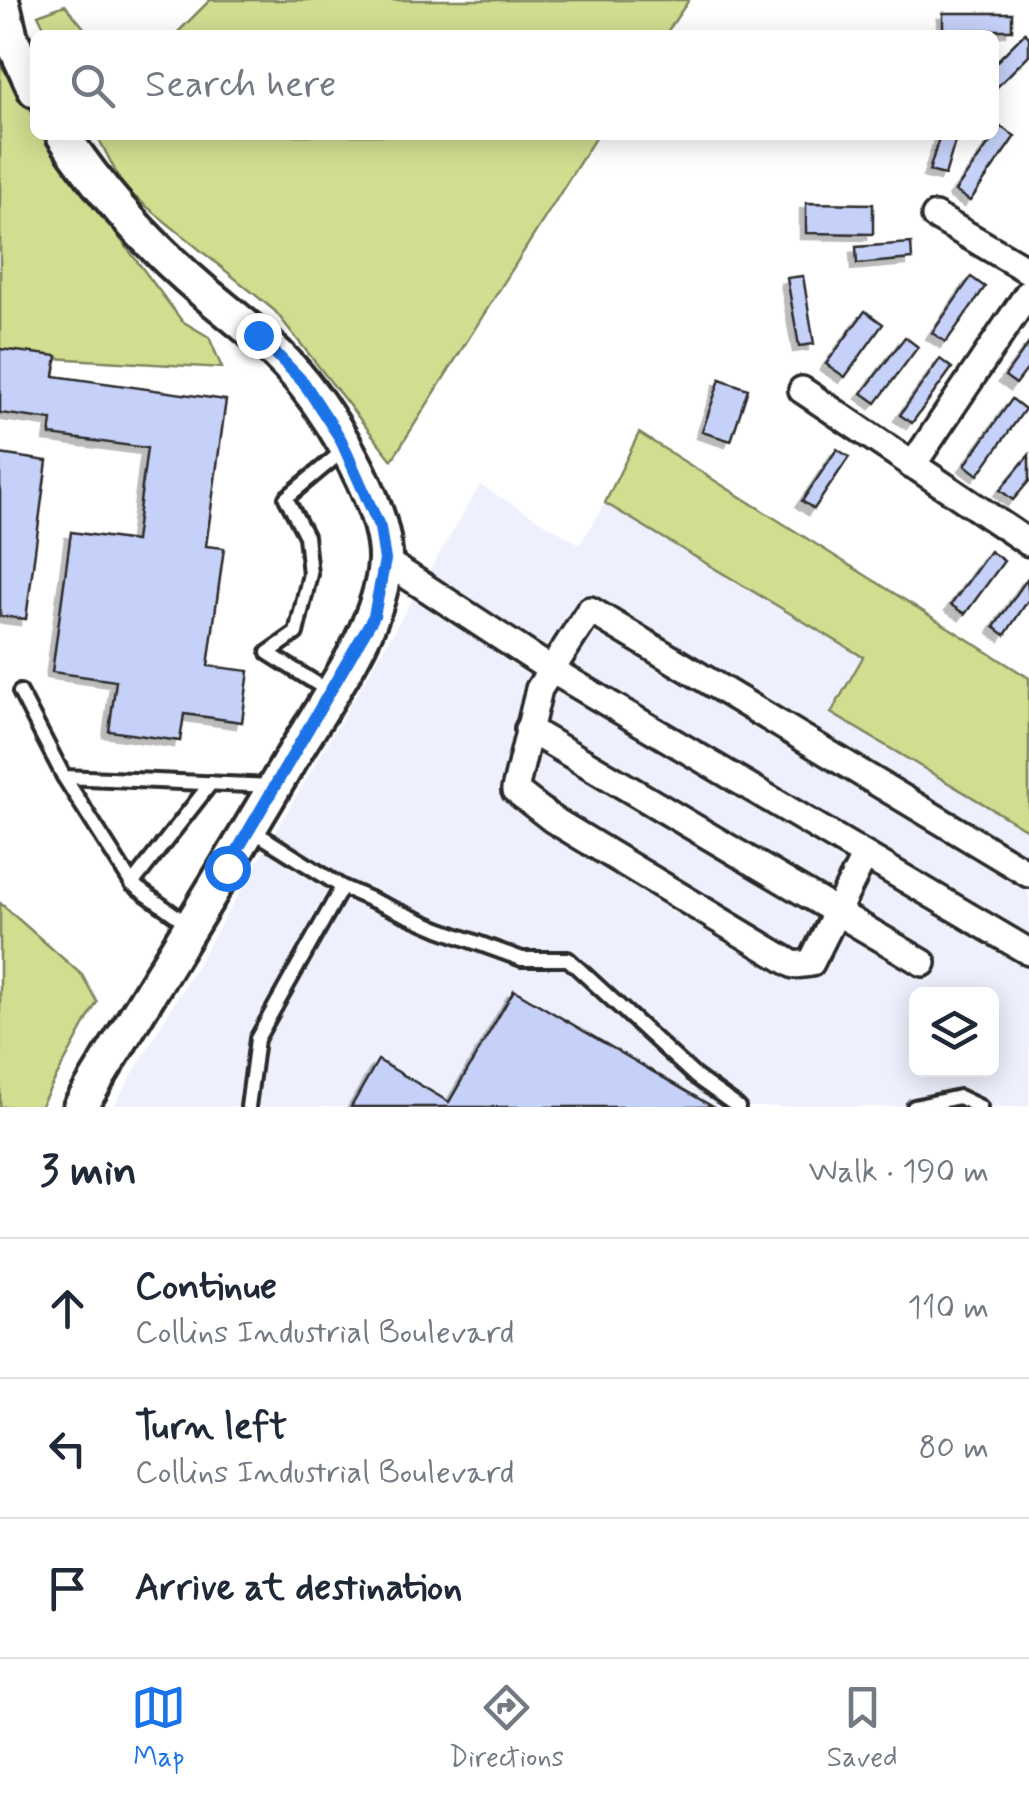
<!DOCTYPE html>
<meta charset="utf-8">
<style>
:root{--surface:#fff;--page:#f2f2f3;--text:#1f2937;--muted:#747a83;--line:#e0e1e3;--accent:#1a73e8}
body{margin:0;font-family:Mynerve,sans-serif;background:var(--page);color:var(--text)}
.controls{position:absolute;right:30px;bottom:30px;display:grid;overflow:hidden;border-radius:15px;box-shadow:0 5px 25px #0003}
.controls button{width:90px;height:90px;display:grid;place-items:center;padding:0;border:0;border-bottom:2px solid var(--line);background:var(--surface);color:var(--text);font:50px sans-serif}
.stop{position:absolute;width:30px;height:30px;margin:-22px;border:8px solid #1a73e8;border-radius:50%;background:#fff}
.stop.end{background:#1a73e8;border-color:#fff;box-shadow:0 2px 10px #0008}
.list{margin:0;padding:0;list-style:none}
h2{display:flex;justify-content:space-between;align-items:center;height:130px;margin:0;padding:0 40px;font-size:42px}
h2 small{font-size:32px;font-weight:400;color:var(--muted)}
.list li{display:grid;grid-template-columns:65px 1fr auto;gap:30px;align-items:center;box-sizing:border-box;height:140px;padding:0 40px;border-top:2px solid var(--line)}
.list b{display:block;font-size:38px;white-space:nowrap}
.list p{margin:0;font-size:32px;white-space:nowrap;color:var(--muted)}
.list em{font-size:32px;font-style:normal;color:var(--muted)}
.icon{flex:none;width:55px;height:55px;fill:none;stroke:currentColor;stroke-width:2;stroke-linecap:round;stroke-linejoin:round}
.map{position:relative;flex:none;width:1029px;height:1107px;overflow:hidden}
.search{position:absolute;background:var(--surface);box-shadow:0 5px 25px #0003;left:30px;right:30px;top:30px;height:110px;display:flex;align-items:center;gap:25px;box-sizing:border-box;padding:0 35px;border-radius:15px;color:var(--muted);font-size:38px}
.sheet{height:550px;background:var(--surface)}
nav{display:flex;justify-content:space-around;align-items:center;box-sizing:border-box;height:140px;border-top:2px solid var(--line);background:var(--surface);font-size:28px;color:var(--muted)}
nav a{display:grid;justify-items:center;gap:5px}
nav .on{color:var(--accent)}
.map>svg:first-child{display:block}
.built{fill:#eef1fd;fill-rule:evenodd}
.green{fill:#d2dd90;stroke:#7e845e;stroke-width:2.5}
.building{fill:#c5d1f9;stroke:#2b2b2b;stroke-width:2.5;filter:url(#shadow)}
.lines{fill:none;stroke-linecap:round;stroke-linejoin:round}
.service-casing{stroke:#2b2b2b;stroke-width:20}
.minor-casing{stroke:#2b2b2b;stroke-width:32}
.tertiary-casing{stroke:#2b2b2b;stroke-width:40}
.service{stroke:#fff;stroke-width:12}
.minor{stroke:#fff;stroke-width:25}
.tertiary{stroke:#fff;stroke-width:32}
.route{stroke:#1a73e8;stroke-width:12}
</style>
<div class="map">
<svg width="1029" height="1107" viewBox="0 0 1029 1107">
<defs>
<filter id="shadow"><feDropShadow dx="-6" dy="6" stdDeviation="0" flood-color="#0004"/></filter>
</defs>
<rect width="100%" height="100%" fill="#fff"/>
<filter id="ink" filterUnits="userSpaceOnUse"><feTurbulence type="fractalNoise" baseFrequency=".01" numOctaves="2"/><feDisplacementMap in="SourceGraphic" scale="20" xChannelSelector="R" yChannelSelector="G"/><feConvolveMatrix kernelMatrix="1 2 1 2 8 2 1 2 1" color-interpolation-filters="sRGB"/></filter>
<g filter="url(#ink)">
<!-- built -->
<path class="built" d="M480 485 580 544 605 503 864 658 831 713 1029 831V1107H113ZM916 994H992V1070H916Z"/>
<!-- green -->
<g class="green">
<polygon points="210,0 689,0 665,35 175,35"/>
<polygon points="65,5 90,35 48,35 38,15"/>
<polygon points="0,64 35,116 35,135 48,135 91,200 182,321 209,337 222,368 0,355"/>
<polygon points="97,135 597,135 392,460 275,311 124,188"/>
<polygon points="639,433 1029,678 1029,831 831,713 863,657 605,503"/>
<polygon points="0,903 82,975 97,1002 40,1107 0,1107"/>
</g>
<!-- building -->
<g class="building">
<rect x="943" y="13" width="69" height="17"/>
<polygon points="1025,33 1029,37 1029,55 994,90 994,64"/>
<polygon points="1001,127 1015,136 970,201 955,191"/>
<polygon points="940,135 957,135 945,175 929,171"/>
<polygon points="806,203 873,204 873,234 806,233"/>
<polygon points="911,243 912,259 857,264 856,247"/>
<polygon points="803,276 814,344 799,346 787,278"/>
<polygon points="971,277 985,287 946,342 932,333"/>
<polygon points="865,311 883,324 845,377 826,364"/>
<polygon points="905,337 918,347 876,403 862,393"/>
<polygon points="1029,343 1029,367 1016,384 1005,376"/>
<polygon points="0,349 57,356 54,376 226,400 206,546 224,548 208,666 249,671 242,722 184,714 180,741 109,731 116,681 52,672 71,532 135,541 147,448 50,435 52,420 0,413"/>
<polygon points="940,359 952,368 912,423 900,415"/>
<polygon points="720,379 748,389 731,441 702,432"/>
<polygon points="1012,399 1025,409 978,475 965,465"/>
<polygon points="837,449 849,457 814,509 802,501"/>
<polygon points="0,454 47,461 26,619 0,616"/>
<polygon points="1029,455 1029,481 1013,500 1000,490"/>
<polygon points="990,551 1004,561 965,614 951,605"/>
<polygon points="1027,579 1029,599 1005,635 994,627"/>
<polygon points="514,990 713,1107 351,1107 378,1060 449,1102"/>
</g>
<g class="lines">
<!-- service casing -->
<g class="service-casing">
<g id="service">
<polyline points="20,692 64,777 273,786"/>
<polyline points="330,692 268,653 296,633 310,574 306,536 286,498 344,450"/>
<polyline points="64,777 132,884 189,925"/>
<polyline points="252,830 342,887 439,929 522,959 568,959 696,1077 738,1107"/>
<polyline points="132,884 211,783"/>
<polyline points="248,1107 257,1039 342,887"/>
<polyline points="914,1107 959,1097 980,1107"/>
</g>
</g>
<!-- minor casing -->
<g class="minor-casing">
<g id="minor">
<polyline points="935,216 1029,271"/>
<polyline points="802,390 1029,543"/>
<polyline points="912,466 1029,292"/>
<polyline points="385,561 550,669 1029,952"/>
<polyline points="528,729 923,963"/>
<polyline points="864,857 811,963 794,965 552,819 515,790 539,689 590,610 1029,874"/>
</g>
</g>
<!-- tertiary casing -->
<g class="tertiary-casing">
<g id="tertiary">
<polyline points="2,0 11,38 35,90"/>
<path d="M63 135C102 194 151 247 204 292 240 322 275 347 304 384 336 424 387 510 385 561 382 626 325 701 292 757 223 875 151 991 80 1107"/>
</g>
</g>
<!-- service -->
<use href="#service" class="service"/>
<!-- minor -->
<use href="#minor" class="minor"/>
<!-- tertiary -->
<use href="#tertiary" class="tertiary"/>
</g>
</g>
<g class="lines" filter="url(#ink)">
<!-- route -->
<polyline class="route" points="227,868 374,616 385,560 380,528 340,438 304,383 258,335"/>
</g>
</svg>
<div class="controls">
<button><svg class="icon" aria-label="layers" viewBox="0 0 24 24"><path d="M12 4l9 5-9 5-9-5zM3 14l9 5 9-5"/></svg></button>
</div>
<div class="stop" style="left:227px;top:868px"></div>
<div class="stop end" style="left:258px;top:335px"></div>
<div class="search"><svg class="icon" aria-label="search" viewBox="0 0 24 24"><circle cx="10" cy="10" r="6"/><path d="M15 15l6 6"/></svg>Search here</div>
</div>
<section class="sheet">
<h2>3 min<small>Walk · 190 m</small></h2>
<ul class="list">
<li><svg class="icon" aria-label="ahead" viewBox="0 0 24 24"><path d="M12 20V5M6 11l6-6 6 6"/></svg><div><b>Continue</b><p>Collins Industrial Boulevard</p></div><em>110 m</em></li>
<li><svg class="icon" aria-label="left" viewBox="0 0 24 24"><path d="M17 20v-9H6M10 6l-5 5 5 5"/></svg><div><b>Turn left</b><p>Collins Industrial Boulevard</p></div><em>80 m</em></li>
<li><svg class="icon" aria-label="arrive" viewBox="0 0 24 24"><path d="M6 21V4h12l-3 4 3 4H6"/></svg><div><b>Arrive at destination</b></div></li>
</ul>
</section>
<nav>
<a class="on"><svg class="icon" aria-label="map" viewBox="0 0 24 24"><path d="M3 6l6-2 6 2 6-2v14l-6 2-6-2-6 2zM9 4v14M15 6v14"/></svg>Map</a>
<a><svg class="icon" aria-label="directions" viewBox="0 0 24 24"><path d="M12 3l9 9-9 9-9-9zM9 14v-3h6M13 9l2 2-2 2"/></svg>Directions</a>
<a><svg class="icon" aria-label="saved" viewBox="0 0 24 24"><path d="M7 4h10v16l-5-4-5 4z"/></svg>Saved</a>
</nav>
